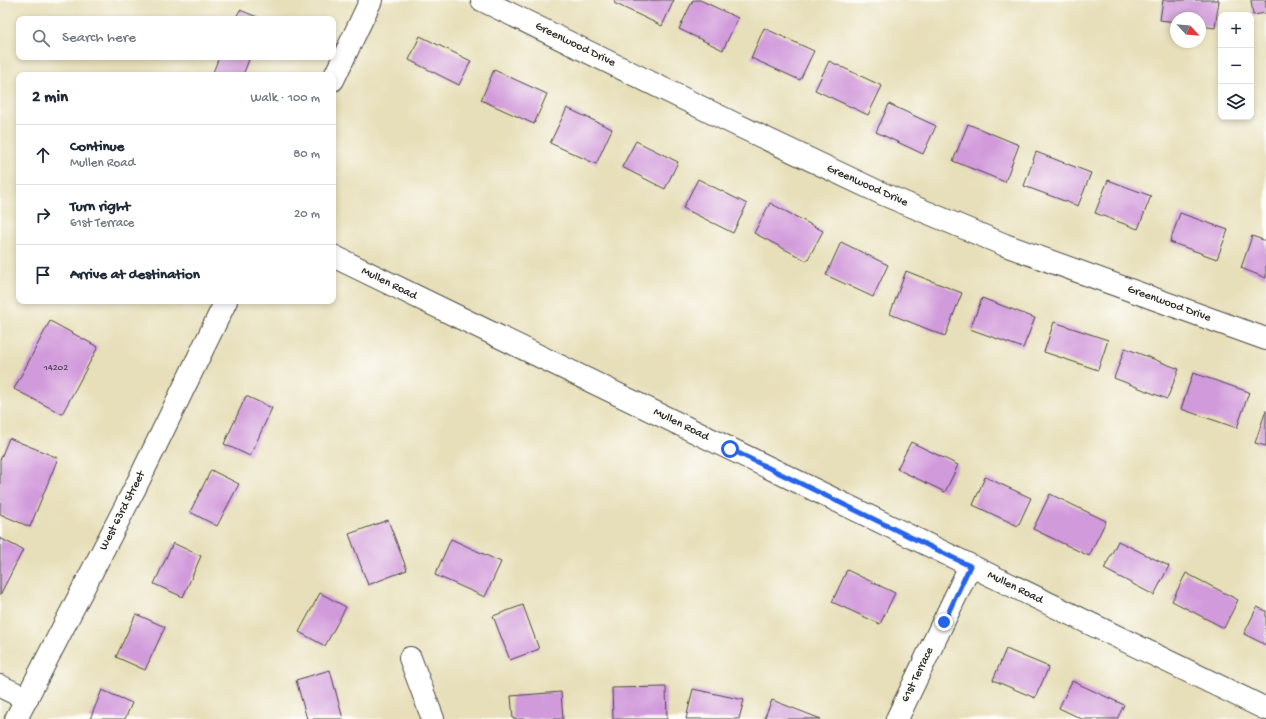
<!DOCTYPE html>
<meta charset="utf-8">
<style>
:root{--surface:#fff;--page:#f6f6f7;--text:#1f2937;--muted:#747a83;--line:#e0e1e3}
body{margin:0;font-family:"Gochi Hand",sans-serif;background:var(--page);color:var(--text)}
.controls{position:absolute;right:12px;top:12px;display:grid;overflow:hidden;border-radius:8px;box-shadow:0 2px 6px #0003}
.controls button{width:36px;height:36px;display:grid;place-items:center;padding:0;border:0;border-bottom:1px solid var(--line);background:var(--surface);color:var(--text);font:20px sans-serif}
.compass{position:absolute;left:1170px;top:12px;width:36px;height:36px;border-radius:50%;background:var(--surface);box-shadow:0 2px 6px #0003;rotate:116deg}
.stop{position:absolute;width:12px;height:12px;margin:-9px;border:3px solid #2563eb;border-radius:50%;background:#fff}
.stop.end{background:#2563eb;border-color:#fff;box-shadow:0 1px 4px #0008}
.list{margin:0;padding:0;list-style:none}
h2{display:flex;justify-content:space-between;align-items:center;height:52px;margin:0;padding:0 16px;font-size:17px}
h2 small{font-size:13px;font-weight:400;color:var(--muted)}
.list li{display:grid;grid-template-columns:26px 1fr auto;gap:12px;align-items:center;box-sizing:border-box;height:60px;padding:0 16px;border-top:1px solid var(--line)}
.list b{display:block;font-size:15px;white-space:nowrap}
.list p{margin:0;font-size:13px;white-space:nowrap;color:var(--muted)}
.list em{font-size:13px;font-style:normal;color:var(--muted)}
.icon{flex:none;width:22px;height:22px;fill:none;stroke:currentColor;stroke-width:2;stroke-linecap:round;stroke-linejoin:round}
.map{position:relative;flex:none;width:1266px;height:719px;overflow:hidden}
.search{position:absolute;background:var(--surface);box-shadow:0 2px 6px #0003;left:16px;top:16px;width:320px;height:44px;display:flex;align-items:center;gap:10px;box-sizing:border-box;padding:0 14px;border-radius:8px;color:var(--muted);font-size:15px}
.panel{position:absolute;background:var(--surface);box-shadow:0 2px 6px #0003;left:16px;top:72px;width:320px;height:232px;border-radius:8px}
.map>svg:first-child{display:block}
.building{fill:#d19adb}
.lines{fill:none;stroke-linecap:round;stroke-linejoin:round}
.minor-casing{stroke:#474640;stroke-width:24}
.tertiary-casing{stroke:#474640;stroke-width:24}
.minor{stroke:#fff;stroke-width:22}
.tertiary{stroke:#fff;stroke-width:22}
.route{stroke:#2563eb;stroke-width:5}
.labels{text-anchor:middle;dominant-baseline:central;stroke-width:3;stroke-linejoin:round;paint-order:stroke}
.number-label{font-size:10px;fill:#544757}
.street-label{font-size:12px;fill:#2b2b2b;stroke:#fdfcf7}
</style>
<div class="map">
<svg width="1266" height="719" viewBox="0 0 1266 719">
<rect width="100%" height="100%" fill="#fdfcf7"/>
<filter id="ink" filterUnits="userSpaceOnUse"><feTurbulence type="fractalNoise" baseFrequency=".025" numOctaves="2"/><feDisplacementMap in="SourceGraphic" scale="8" xChannelSelector="R" yChannelSelector="G"/><feConvolveMatrix kernelMatrix="1 2 1 2 8 2 1 2 1" color-interpolation-filters="sRGB"/></filter>
<filter id="wash" filterUnits="userSpaceOnUse"><feTurbulence type="fractalNoise" baseFrequency=".012" numOctaves="4" result="noise"/><feDisplacementMap in="SourceGraphic" scale="16" xChannelSelector="R" yChannelSelector="G"/><feGaussianBlur stdDeviation="0.9" result="paint"/><feColorMatrix in="noise" values="0 0 0 0 0 0 0 0 0 0 0 0 0 0 0 0 0 1.4 0 .05"/><feComposite in="paint" operator="in"/></filter>
<g filter="url(#wash)">
<rect width="100%" height="100%" fill="#e7dfb9"/>
<g id="blocks">
<!-- building -->
<g class="building">
<polygon points="615,0 674,0 662,26 614,3"/>
<polygon points="693,0 700,0 738,18 723,50 679,29"/>
<polygon points="1163,0 1219,0 1215,28 1200,26 1200,18 1176,18 1176,22 1160,20"/>
<polygon points="1251,0 1266,0 1266,13 1253,15"/>
<polygon points="240,10 262,19 235,19"/>
<polygon points="764,28 814,51 800,80 751,58"/>
<polygon points="420,36 471,61 459,85 409,60"/>
<polygon points="219,57 250,57 243,75 212,75"/>
<polygon points="829,61 882,86 868,115 815,90"/>
<polygon points="494,70 547,94 534,124 481,100"/>
<polygon points="889,104 936,126 923,154 876,132"/>
<polygon points="567,108 612,129 596,164 550,143"/>
<polygon points="968,124 1019,145 1005,182 953,161"/>
<polygon points="636,141 678,162 665,189 622,167"/>
<polygon points="1036,152 1091,173 1078,206 1024,186"/>
<polygon points="698,179 747,204 733,233 683,208"/>
<polygon points="1108,180 1151,196 1138,229 1095,213"/>
<polygon points="770,203 823,231 807,261 754,233"/>
<polygon points="1180,213 1228,230 1217,259 1170,242"/>
<polygon points="1252,236 1266,241 1266,278 1241,268"/>
<polygon points="841,242 888,265 873,297 826,275"/>
<polygon points="906,271 962,293 945,336 890,314"/>
<polygon points="982,298 1035,318 1023,348 970,329"/>
<polygon points="50,321 98,347 62,414 14,389"/>
<polygon points="1054,322 1108,340 1098,370 1044,352"/>
<polygon points="1125,348 1179,369 1167,399 1114,378"/>
<polygon points="1193,373 1249,392 1237,428 1181,409"/>
<polygon points="246,396 272,408 250,456 224,444"/>
<polygon points="1266,410 1266,446 1255,443"/>
<polygon points="9,438 58,458 30,527 0,514 0,460"/>
<polygon points="911,442 958,465 945,492 897,469"/>
<polygon points="211,470 239,484 217,526 190,512"/>
<polygon points="985,477 1031,498 1018,526 973,505"/>
<polygon points="1050,494 1106,521 1089,556 1033,529"/>
<polygon points="388,520 407,570 368,585 349,534"/>
<polygon points="0,538 23,550 0,595"/>
<polygon points="451,539 501,562 485,597 435,575"/>
<polygon points="1118,541 1169,566 1154,595 1104,569"/>
<polygon points="173,543 201,556 183,597 154,584"/>
<polygon points="847,570 895,593 880,624 832,602"/>
<polygon points="1186,573 1238,600 1224,628 1172,601"/>
<polygon points="320,593 346,607 325,646 299,632"/>
<polygon points="523,605 539,649 510,660 493,616"/>
<polygon points="1257,607 1266,611 1266,645 1244,634"/>
<polygon points="136,614 165,627 145,670 116,657"/>
<polygon points="1006,649 1049,667 1035,698 993,680"/>
<polygon points="330,670 343,719 307,719 296,680"/>
<polygon points="1072,681 1124,705 1117,719 1082,719 1059,708"/>
<polygon points="666,687 667,719 613,719 612,688"/>
<polygon points="693,689 744,700 739,719 686,719"/>
<polygon points="102,690 132,703 125,719 90,719"/>
<polygon points="561,692 563,719 513,719 511,696"/>
<polygon points="772,700 821,719 764,719"/>
</g>
</g>
</g>
<g filter="url(#ink)">
<use href="#blocks" fill-opacity="0" stroke="#474640" stroke-width="1"/>
<g class="lines">
<!-- minor casing -->
<g class="minor-casing">
<g id="minor">
<polyline points="482,0 735,124 883,194 1005,245 1266,339"/>
<polyline points="333,256 1266,709"/>
<polyline points="410,658 433,719"/>
<polyline points="0,686 27,699"/>
<polyline points="897,719 970,566"/>
</g>
</g>
<!-- tertiary casing -->
<g class="tertiary-casing">
<g id="tertiary">
<polyline points="333,80 371,0"/>
<polyline points="16,719 135,488 226,301"/>
</g>
</g>
<!-- minor -->
<use href="#minor" class="minor"/>
<!-- tertiary -->
<use href="#tertiary" class="tertiary"/>
</g>
</g>
<g class="lines" filter="url(#ink)">
<!-- route -->
<polyline class="route" points="730,449 970,566 944,622"/>
</g>
<g class="labels">
<!-- number labels -->
<g class="number-label">
<text x="56" y="368">14202</text>
</g>
<!-- street labels -->
<g class="street-label">
<text transform="translate(575 45) rotate(26)">Greenwood Drive</text>
<text transform="translate(867 186) rotate(24)">Greenwood Drive</text>
<text transform="translate(389 284) rotate(26)">Mullen Road</text>
<text transform="translate(1169 304) rotate(20)">Greenwood Drive</text>
<text transform="translate(681 425) rotate(26)">Mullen Road</text>
<text transform="translate(123 511) rotate(-63)">West 63rd Street</text>
<text transform="translate(1015 588) rotate(26)">Mullen Road</text>
<text transform="translate(918 675) rotate(-64)">61st Terrace</text>
</g>
</g>
</svg>
<div class="controls">
<button>+</button>
<button>−</button>
<button><svg class="icon" aria-label="layers" viewBox="0 0 24 24"><path d="M12 4l9 5-9 5-9-5zM3 14l9 5 9-5"/></svg></button>
</div>
<svg class="compass" viewBox="-18 -18 36 36"><path d="M0-13l5 13h-10z" fill="#e53935"/><path d="M0 13l5-13h-10z" fill="#747a83"/></svg>
<div class="stop" style="left:730px;top:449px"></div>
<div class="stop end" style="left:944px;top:622px"></div>
<div class="search"><svg class="icon" aria-label="search" viewBox="0 0 24 24"><circle cx="10" cy="10" r="6"/><path d="M15 15l6 6"/></svg>Search here</div>
<section class="panel">
<h2>2 min<small>Walk · 100 m</small></h2>
<ul class="list">
<li><svg class="icon" aria-label="ahead" viewBox="0 0 24 24"><path d="M12 20V5M6 11l6-6 6 6"/></svg><div><b>Continue</b><p>Mullen Road</p></div><em>80 m</em></li>
<li><svg class="icon" aria-label="right" viewBox="0 0 24 24"><path d="M7 20v-9h11M14 6l5 5-5 5"/></svg><div><b>Turn right</b><p>61st Terrace</p></div><em>20 m</em></li>
<li><svg class="icon" aria-label="arrive" viewBox="0 0 24 24"><path d="M6 21V4h12l-3 4 3 4H6"/></svg><div><b>Arrive at destination</b></div></li>
</ul>
</section>
</div>
